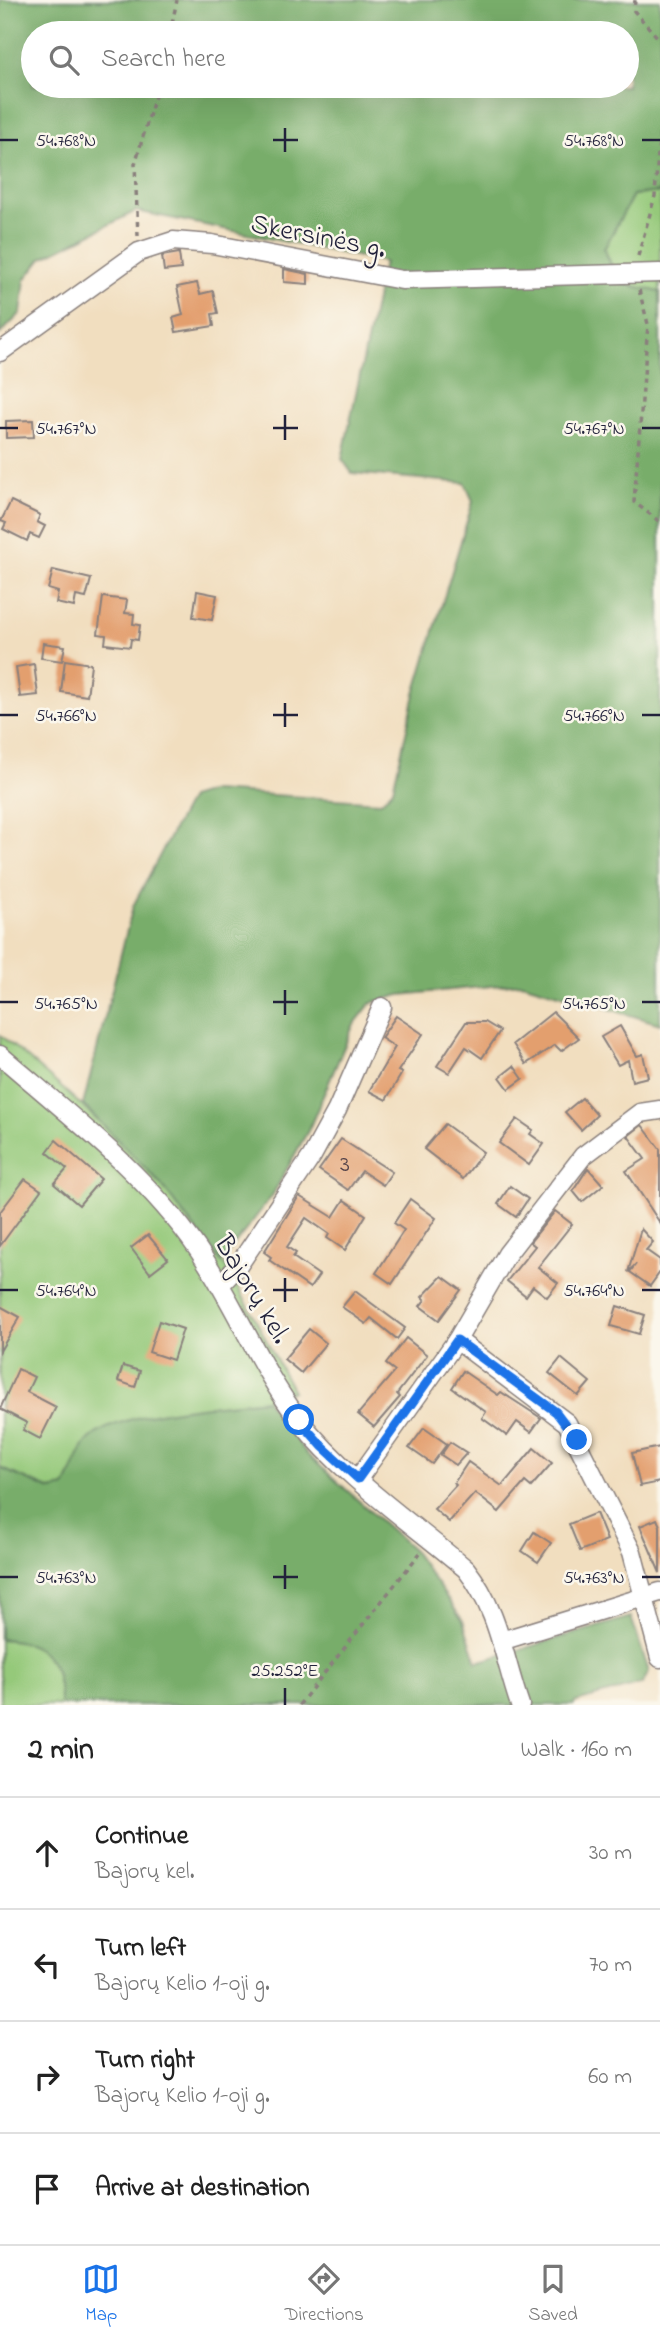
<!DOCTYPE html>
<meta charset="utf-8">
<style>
:root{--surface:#fff;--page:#f2f2f2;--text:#222;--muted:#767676;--line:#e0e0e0;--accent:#1a73e8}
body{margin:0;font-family:"Indie Flower",sans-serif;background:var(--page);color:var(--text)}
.stop{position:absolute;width:21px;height:21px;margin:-16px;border:5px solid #1a73e8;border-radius:50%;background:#fff}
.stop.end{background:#1a73e8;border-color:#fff;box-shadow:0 2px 7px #0008}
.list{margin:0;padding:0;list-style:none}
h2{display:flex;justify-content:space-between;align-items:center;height:91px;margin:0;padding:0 28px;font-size:30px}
h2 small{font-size:23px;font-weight:400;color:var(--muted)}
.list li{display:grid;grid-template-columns:46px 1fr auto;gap:21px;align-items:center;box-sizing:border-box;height:112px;padding:0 28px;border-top:2px solid var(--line)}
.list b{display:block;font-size:26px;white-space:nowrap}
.list p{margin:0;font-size:23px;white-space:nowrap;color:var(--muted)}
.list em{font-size:23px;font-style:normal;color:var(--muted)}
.icon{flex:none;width:38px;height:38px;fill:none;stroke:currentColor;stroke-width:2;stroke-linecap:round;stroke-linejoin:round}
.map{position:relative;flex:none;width:660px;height:1705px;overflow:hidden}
.search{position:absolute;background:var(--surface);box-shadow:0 7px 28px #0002;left:21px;right:21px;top:21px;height:77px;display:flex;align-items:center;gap:18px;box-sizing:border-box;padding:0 24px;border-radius:38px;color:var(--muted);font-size:26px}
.sheet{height:539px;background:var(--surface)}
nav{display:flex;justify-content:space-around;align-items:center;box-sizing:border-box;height:98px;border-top:2px solid var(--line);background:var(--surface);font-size:19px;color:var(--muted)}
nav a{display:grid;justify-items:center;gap:4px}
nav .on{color:var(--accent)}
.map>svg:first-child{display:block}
.green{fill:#95c97a;stroke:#5c765a;stroke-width:2}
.forest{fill:#78ad6a;stroke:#4d6852;stroke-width:2;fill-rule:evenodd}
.building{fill:#e39f6e}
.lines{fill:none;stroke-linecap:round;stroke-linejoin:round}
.minor-casing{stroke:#8a807d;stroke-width:21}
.path{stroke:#8a807d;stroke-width:3.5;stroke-dasharray:5 5;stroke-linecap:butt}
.minor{stroke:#fff;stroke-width:18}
.route{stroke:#1a73e8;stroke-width:9}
.ticks{fill:none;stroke:#22223b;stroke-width:2.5}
.labels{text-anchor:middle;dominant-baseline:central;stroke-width:5;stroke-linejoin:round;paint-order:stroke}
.number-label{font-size:24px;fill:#524148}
.street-label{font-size:28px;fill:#22223b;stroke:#fbf7ec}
.ticks-label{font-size:18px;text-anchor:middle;fill:#22223b;stroke:#fbf7ec;stroke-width:5;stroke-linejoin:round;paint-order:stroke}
</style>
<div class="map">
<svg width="660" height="1705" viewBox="0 0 660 1705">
<rect width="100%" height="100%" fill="#fbf7ec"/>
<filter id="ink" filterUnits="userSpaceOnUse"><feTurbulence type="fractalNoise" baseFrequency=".0143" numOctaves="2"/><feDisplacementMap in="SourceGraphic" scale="14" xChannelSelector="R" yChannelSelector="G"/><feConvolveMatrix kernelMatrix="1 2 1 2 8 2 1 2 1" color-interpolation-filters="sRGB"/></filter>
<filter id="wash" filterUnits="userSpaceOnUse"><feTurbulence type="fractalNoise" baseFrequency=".00686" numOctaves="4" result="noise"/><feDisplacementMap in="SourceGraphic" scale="28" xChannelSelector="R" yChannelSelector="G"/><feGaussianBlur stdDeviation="1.57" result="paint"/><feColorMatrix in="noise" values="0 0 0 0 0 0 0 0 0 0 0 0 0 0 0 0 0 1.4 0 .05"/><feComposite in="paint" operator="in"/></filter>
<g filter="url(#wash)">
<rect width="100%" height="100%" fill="#f1debf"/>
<!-- green -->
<g class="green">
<polygon points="660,192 660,292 619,283 604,248 633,195"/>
<path d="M0 1035C76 1098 149 1163 208 1242 242 1287 266 1342 293 1391L266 1400 150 1415 87 1442 65 1487 51 1490 0 1468Z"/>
<path d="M0 1639C44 1641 61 1661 60 1705H0Z"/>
</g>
<!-- forest -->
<g class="forest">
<path d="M0 0H660V192L633 195 604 249 619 283 660 292V1024L522 983 400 995 371 1003 353 1026 309 1129 272 1196 221 1262 158 1181 83 1105 133 906 190 798 213 791 381 802 393 789 415 694 473 501 465 483 352 473 342 459 384 262 136 211 42 258 25 280 21 313 0 334ZM33 33H627V86H33Z"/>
<path d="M266 1400 308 1455 413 1550 463 1621 477 1662 631 1617 649 1672 642 1684 576 1702 574 1705H60C61 1661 44 1641 0 1639V1468L51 1490 65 1487C72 1473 77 1456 86 1443 111 1410 225 1405 266 1400Z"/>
</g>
<g id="blocks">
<!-- building -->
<g class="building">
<polygon points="179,253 181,269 164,271 162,256"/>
<polygon points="284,269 308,274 308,284 284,282"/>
<polygon points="197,283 200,294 213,291 218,313 212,314 214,326 176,332 173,318 183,315 177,287"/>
<polygon points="33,420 34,437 6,438 6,421"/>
<polygon points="11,501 40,515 37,522 45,526 39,538 30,534 27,541 3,529 6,523 1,521"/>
<polygon points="53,570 91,579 86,598 76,596 74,607 56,603 58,592 48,589"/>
<polygon points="197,591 217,595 212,620 193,617"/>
<polygon points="103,597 127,600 125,613 134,614 133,624 140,625 138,640 131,639 130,647 105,644 106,635 98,634"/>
<polygon points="43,643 65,646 62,661 41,658"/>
<polygon points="65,660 91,664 87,696 61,692"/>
<polygon points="34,664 38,695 20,697 16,667"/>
<polygon points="553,1012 579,1038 561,1051 555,1045 526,1064 513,1044"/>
<polygon points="396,1016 423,1034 398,1071 402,1073 386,1100 369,1091 395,1047 381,1038"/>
<polygon points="466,1022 485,1022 500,1031 482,1058 466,1047 449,1073 437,1066"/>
<polygon points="620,1026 637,1056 643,1054 648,1077 632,1081 628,1060 618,1065 601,1037"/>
<polygon points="514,1066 523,1079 509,1089 500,1077"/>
<polygon points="582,1098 597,1115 581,1130 565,1112"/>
<polygon points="517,1119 533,1130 530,1134 544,1144 529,1165 499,1143"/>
<polygon points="445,1124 483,1152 463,1179 424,1149"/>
<polygon points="642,1125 660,1149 660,1223 626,1171 645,1159 628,1136"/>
<polygon points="341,1139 392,1172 383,1185 362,1171 348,1190 319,1170"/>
<polygon points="56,1140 101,1179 79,1205 54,1184 67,1169 47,1152"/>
<polygon points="588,1168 603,1185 582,1202 573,1191"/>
<polygon points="25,1179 41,1190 0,1246 0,1212"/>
<polygon points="510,1186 528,1199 516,1217 498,1204"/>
<polygon points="299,1196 333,1217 344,1200 366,1215 345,1250 327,1238 329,1234 306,1218 287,1247 296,1253 293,1257 319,1275 310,1288 269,1260 271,1257 264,1252"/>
<polygon points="410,1199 436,1218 392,1284 376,1273 404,1230 394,1223"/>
<polygon points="555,1211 572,1224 538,1267 558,1283 547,1297 533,1286 526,1296 507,1281 535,1246 530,1242"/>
<polygon points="641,1229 653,1242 646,1250 660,1260 660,1272 650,1286 630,1272 636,1264 628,1272"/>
<polygon points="148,1235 168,1259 150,1273 131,1248"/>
<polygon points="442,1276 461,1290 439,1320 420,1306 425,1300 422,1297"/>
<polygon points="355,1291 405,1328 397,1339 371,1318 366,1324 342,1307"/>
<polygon points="0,1306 20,1317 0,1351"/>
<polygon points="617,1306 645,1315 639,1334 611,1326"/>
<polygon points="159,1321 183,1329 173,1360 149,1352"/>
<polygon points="309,1329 326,1343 301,1373 284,1359"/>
<polygon points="406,1338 427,1355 397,1394 400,1397 374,1427 358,1414 395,1371 386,1364"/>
<polygon points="561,1358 590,1382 578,1396 549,1373"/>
<polygon points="123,1366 140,1371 135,1387 118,1381"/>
<polygon points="18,1369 34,1377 27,1392 56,1407 40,1439 23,1430 27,1423 0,1409"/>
<polygon points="463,1371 498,1395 501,1392 541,1418 531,1432 517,1422 507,1436 482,1418 486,1412 452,1388"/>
<polygon points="424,1428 447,1444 432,1464 409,1448"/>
<polygon points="450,1442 467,1453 456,1465 441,1455"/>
<polygon points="660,1447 660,1482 640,1486 632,1453"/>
<polygon points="534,1448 552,1463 531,1487 525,1482 499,1512 475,1493 449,1522 434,1509 456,1485 454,1483 468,1462 502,1486"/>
<polygon points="596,1513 607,1540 580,1551 569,1524"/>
<polygon points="657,1519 660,1526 660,1573 640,1526"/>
<polygon points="534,1532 551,1543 538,1562 522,1551"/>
</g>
</g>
</g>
<g filter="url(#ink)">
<use href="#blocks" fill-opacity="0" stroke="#8a807d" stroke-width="2"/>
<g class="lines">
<!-- minor casing -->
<g class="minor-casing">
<g id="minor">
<polyline points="0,352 139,252 173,241 212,244 402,280 660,273"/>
<path d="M0 1055C68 1114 145 1173 197 1248 235 1303 259 1368 300 1421 345 1478 411 1522 466 1569 499 1611 503 1656 520 1705"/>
<polyline points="220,1285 238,1266 312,1156 337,1110 382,1007"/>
<polyline points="457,1340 567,1423 632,1552 660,1658"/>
<polyline points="358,1479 457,1340 507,1254 583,1156 640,1113 660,1110"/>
<polyline points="501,1641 660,1592"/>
</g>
</g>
<!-- path -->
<g class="path">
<polyline points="635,0 634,11 660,40"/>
<polyline points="170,33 177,0"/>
<polyline points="138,236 135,164 158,86"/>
<polyline points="638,256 655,196 660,125"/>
<polyline points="639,290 648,324 634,502 660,522"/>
<polyline points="299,1705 420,1553"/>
</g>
<!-- minor -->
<use href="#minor" class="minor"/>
</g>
</g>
<g class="lines" filter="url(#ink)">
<!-- route -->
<polyline class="route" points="299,1420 323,1447 358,1479 457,1340 556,1412 577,1440"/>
</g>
<!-- ticks -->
<path class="ticks" d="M285 128V152M0 140H18M273 140H298M642 140H660M285 415V440M0 428H18M273 428H298M642 428H660M285 703V727M0 715H18M273 715H298M642 715H660M285 990V1015M0 1002H18M273 1002H298M642 1002H660M285 1278V1302M0 1290H18M273 1290H298M642 1290H660M285 1565V1589M0 1577H18M273 1577H298M642 1577H660M285 1688V1705"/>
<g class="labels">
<!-- number labels -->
<g class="number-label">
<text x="345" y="1165">3</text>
</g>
<!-- street labels -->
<g class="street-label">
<text transform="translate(318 238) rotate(11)">Skersinės g.</text>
<text transform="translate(251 1290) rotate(59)">Bajorų kel.</text>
</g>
</g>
<g class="ticks-label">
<text x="66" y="146">54.768°N</text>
<text x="594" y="146">54.768°N</text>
<text x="66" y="434">54.767°N</text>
<text x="594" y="434">54.767°N</text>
<text x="66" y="721">54.766°N</text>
<text x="594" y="721">54.766°N</text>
<text x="66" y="1009">54.765°N</text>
<text x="594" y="1009">54.765°N</text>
<text x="66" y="1296">54.764°N</text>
<text x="594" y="1296">54.764°N</text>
<text x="66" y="1583">54.763°N</text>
<text x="594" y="1583">54.763°N</text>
<text x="285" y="1676">25.252°E</text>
</g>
</svg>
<div class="stop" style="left:299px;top:1420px"></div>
<div class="stop end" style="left:577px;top:1440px"></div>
<div class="search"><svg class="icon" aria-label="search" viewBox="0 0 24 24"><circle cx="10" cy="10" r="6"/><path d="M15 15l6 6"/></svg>Search here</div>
</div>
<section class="sheet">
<h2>2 min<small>Walk · 160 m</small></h2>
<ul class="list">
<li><svg class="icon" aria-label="ahead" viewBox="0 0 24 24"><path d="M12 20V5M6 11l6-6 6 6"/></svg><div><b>Continue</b><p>Bajorų kel.</p></div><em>30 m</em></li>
<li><svg class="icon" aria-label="left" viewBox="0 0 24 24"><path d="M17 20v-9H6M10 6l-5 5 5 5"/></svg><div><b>Turn left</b><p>Bajorų Kelio 1-oji g.</p></div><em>70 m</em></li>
<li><svg class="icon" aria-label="right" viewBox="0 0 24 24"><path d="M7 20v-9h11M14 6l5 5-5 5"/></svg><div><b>Turn right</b><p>Bajorų Kelio 1-oji g.</p></div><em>60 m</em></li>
<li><svg class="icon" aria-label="arrive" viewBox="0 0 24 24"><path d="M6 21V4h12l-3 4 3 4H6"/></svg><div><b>Arrive at destination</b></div></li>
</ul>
</section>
<nav>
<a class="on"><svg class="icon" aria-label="map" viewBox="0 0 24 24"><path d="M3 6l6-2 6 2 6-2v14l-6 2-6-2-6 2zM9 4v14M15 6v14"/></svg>Map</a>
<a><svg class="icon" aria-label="directions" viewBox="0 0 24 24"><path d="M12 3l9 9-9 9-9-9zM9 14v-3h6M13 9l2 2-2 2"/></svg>Directions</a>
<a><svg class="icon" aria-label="saved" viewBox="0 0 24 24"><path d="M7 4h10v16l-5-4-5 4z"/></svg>Saved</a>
</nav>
